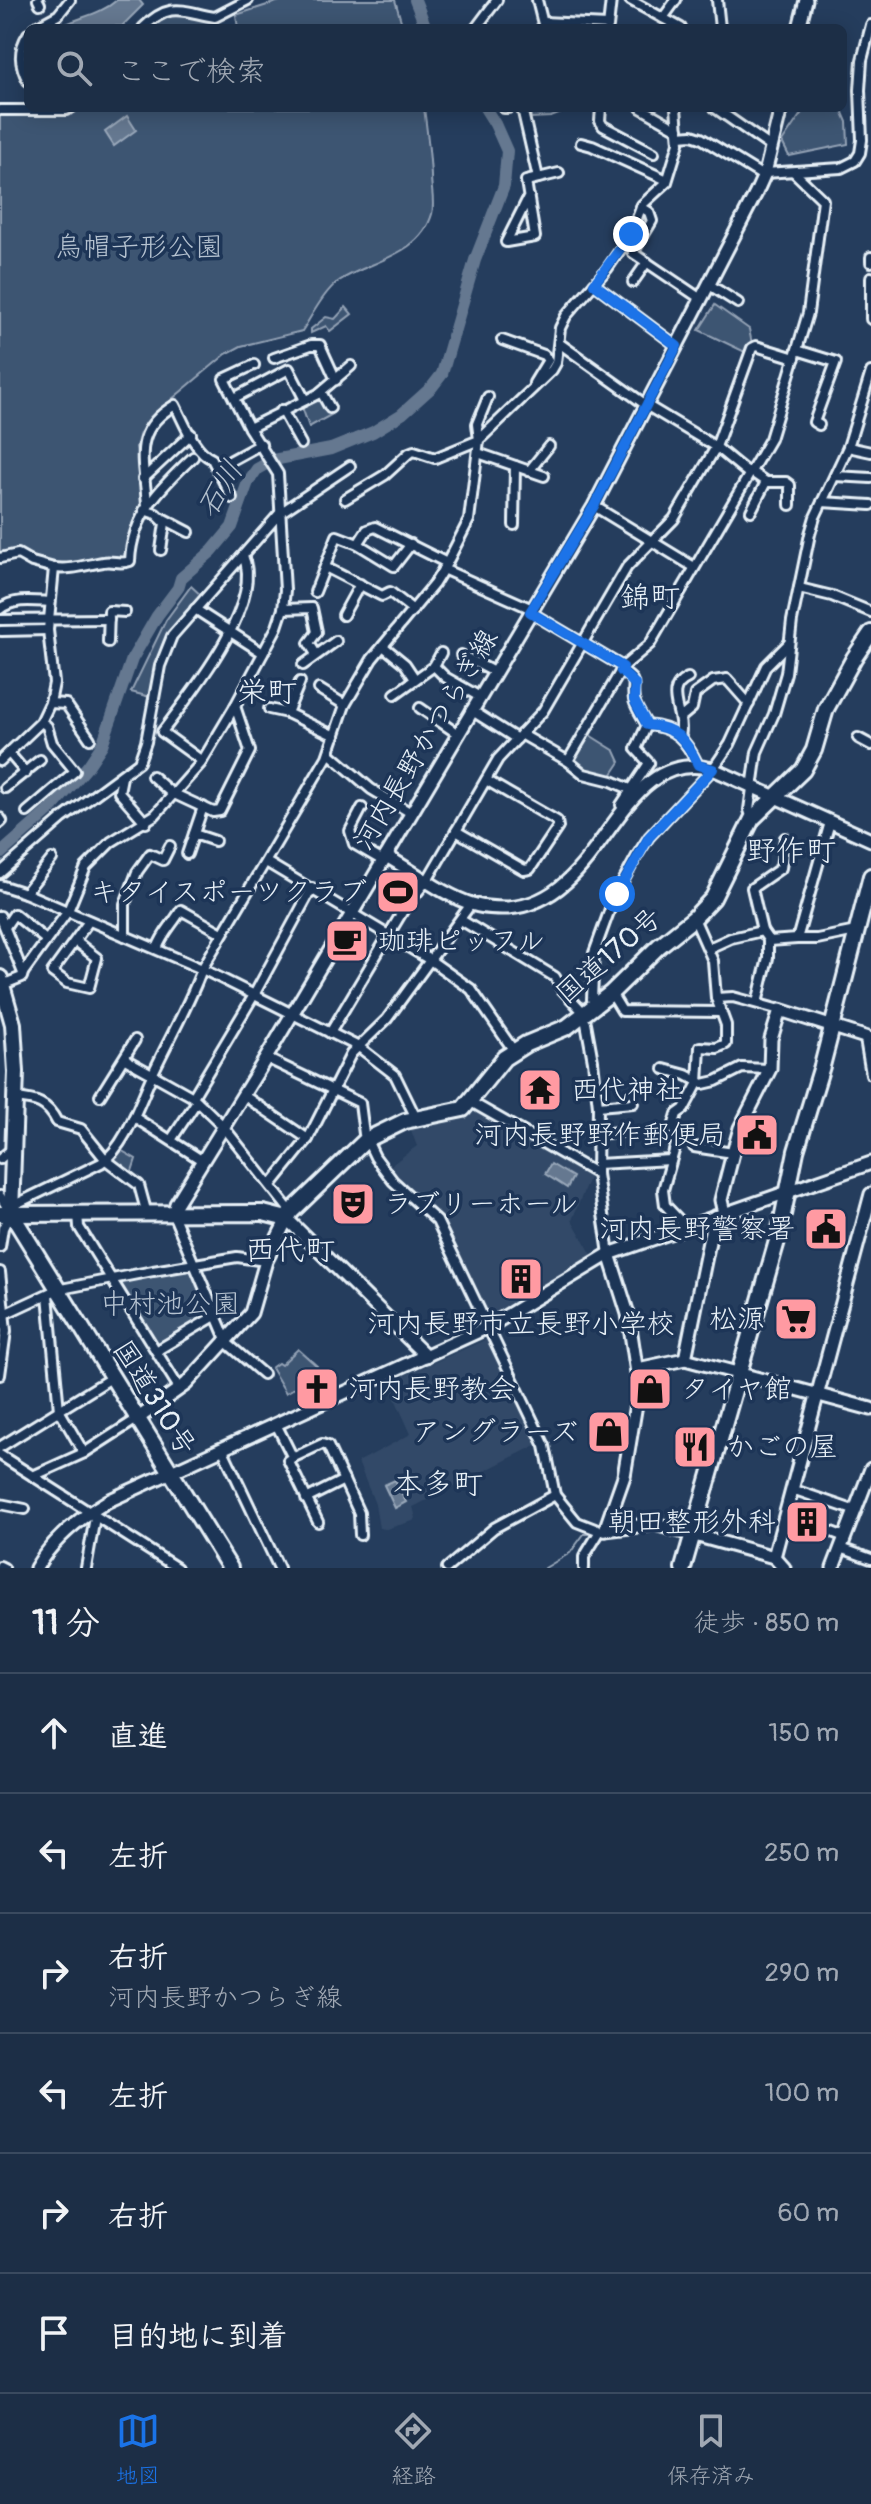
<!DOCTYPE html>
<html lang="ja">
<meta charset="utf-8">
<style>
:root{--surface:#1c2e46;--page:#293a51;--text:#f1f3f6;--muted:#a0a8b3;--line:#3a4a5f;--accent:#1a73e8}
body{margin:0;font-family:Pangolin,"Klee One",sans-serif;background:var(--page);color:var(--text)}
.stop{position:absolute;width:24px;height:24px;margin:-18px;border:6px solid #1a73e8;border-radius:50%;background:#fff}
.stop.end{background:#1a73e8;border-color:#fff;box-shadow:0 2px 8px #0008}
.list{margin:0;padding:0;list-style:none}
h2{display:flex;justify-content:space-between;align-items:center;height:104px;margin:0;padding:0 32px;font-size:34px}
h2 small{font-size:26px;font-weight:400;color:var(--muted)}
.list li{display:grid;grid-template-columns:52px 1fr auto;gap:24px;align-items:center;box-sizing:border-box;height:120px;padding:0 32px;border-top:2px solid var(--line)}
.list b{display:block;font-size:30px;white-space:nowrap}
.list p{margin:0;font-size:26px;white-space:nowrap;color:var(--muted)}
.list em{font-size:26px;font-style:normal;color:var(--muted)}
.icon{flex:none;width:44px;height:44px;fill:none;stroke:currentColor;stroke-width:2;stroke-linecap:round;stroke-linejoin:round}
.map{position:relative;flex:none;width:871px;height:1568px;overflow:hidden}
.search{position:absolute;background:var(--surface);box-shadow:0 4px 20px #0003;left:24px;right:24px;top:24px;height:88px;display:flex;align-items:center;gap:20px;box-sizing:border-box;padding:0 28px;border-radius:12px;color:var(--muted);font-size:30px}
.sheet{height:824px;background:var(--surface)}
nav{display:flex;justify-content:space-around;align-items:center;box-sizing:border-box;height:112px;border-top:2px solid var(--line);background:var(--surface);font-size:22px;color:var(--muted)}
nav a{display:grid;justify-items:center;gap:4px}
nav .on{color:var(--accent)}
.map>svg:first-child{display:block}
.built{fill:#334a68}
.green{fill:#3e5472;stroke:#93a2b5;stroke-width:2}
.water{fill:#657890;stroke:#99a8ba;stroke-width:2}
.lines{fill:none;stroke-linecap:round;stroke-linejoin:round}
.stream{stroke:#99a8ba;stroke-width:2}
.river{stroke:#657890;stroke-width:12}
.street-casing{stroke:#e8f1f8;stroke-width:14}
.secondary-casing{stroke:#e8f1f8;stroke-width:17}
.highway-casing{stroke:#e8f1f8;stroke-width:20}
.street{stroke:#1d3557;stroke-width:8}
.secondary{stroke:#1d3557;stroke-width:11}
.highway{stroke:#1d3557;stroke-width:14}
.route{stroke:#1a73e8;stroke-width:10}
.labels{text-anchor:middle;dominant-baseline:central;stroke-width:7;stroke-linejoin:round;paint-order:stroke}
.park-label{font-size:28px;fill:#b5c2d0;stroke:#1d3557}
.street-label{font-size:28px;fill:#e8f1f8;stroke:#1d3557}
.poi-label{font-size:28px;fill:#e8f1f8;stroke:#1d3557;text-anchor:end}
.water-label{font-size:30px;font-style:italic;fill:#b4c1ce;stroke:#1d3557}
.neighbourhood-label{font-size:30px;fill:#e8f1f8;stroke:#1d3557}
</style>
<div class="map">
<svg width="871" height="1568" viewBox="0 0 871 1568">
<rect width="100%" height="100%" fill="#253d5d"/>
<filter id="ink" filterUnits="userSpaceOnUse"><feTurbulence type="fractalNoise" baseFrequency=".0125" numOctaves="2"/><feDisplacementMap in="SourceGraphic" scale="16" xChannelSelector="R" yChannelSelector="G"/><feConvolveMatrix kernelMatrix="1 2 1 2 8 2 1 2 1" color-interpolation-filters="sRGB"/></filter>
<g filter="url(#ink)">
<!-- built -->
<g class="built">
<polygon points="475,1105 591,1173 572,1220 592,1255 487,1318 436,1216 400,1185 386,1169 417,1146 409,1125"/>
<polygon points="489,1338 540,1443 413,1507 416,1518 413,1521 386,1529 379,1528 375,1504 358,1462 411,1434 388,1383"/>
</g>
<!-- green -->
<g class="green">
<polygon points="283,0 395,0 403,28 238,28 236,15"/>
<polygon points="175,13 215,21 218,28 150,28"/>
<path d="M80 108H424C427 131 430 153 431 176 431 188 435 202 432 214 420 256 369 261 339 281 325 290 311 317 302 331L241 346 226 354 171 400 140 433 136 447 142 486 141 503 137 515 136 541 131 560 68 568 0 554V116L64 115 72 114Z"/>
<polygon points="530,108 574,108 551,117 531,118"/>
<polygon points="805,108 841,108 847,122 848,144 789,156 782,142"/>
<polygon points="715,305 749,329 752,344 747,353 699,330"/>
<polygon points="346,307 352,314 330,331 326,326 311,333 311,329 326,317 335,319"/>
<polygon points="318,398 331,415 309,427 301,404"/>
<polygon points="191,586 203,597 171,634 150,697 131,692 166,620"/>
<polygon points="588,734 615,751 620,762 610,777 588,774 573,762 572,759"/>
<polygon points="117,1148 136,1159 131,1174 111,1159"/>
<polygon points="192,1268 211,1315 159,1350 120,1282"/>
<polygon points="298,1349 317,1366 315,1371 317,1373 304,1385 301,1384 286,1393 271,1368 278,1363 281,1365"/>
</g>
<!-- water -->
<g class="water">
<path d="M117 0H139L143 5 122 26 58 28C78 17 100 15 117 0Z"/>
<polygon points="127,116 136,130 114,146 105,132"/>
<polygon points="551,1164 573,1177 567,1188 545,1174"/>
<polygon points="395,1480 406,1502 395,1508 384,1485"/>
</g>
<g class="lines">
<!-- stream -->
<polyline class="stream" points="545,1568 570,1553 584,1534 591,1534"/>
<!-- river -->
<g class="river">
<polyline points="415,0 426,28"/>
<polyline points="0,854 50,810 88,766 102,745 132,659 157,616 178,588 181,578 212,551 232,527 248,482 257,469 273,460 331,449 373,432 402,414 432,387 442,374 475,260 504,186 507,151 495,124 485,108"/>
</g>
<!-- street casing -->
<g class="street-casing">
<g id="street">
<polyline points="38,0 40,4"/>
<polyline points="537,0 544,28"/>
<polyline points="630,0 681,28"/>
<polyline points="717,0 720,28"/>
<polyline points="663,18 676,0"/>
<polyline points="543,22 608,25"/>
<polyline points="608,27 611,0"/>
<polyline points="34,28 58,15 70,0"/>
<path d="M143 28C171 0 183 12 215 17L248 0"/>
<polyline points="476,28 497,0"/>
<path d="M28 34C18 50 19 64 28 81"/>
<polyline points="504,108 508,108"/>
<polyline points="522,108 538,178"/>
<polyline points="601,108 600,121 603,126 654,153"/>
<polyline points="641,108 678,129"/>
<polyline points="715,108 771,147"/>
<polyline points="0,110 66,110 71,108"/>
<polyline points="679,136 692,135 701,138 763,176"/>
<polyline points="581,143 592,146 667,180"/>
<polyline points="765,173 841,168 855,161 860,153 862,140 860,90 862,60 871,25"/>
<polyline points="529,196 506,242 535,237 526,181 559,173"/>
<polyline points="641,207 649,212 652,221 633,253 701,299"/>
<polyline points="871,257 871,262"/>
<polyline points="871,277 871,319"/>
<polyline points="633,282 647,262"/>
<polyline points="594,284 677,346"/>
<polyline points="708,284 738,303"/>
<polyline points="502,340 544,355 548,360 534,383"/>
<polyline points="559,343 646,405 716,447 749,474"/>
<polyline points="797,350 836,362 814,422 819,425"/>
<polyline points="274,358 311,345 320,345 336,380"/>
<polyline points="321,392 330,408"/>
<polyline points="234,398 289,369 305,400"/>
<polyline points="282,410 301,444"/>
<polyline points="249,428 318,394 351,366"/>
<polyline points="848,447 871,452"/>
<polyline points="478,453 544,476"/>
<polyline points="217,468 261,444"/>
<polyline points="529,471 549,446"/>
<polyline points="750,471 766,482 786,482 790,485 790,505"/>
<polyline points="835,476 871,478"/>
<polyline points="143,479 191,434"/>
<polyline points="345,499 385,475 409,453 414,451 435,458 479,440 477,424 488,397"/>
<polyline points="822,502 871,505"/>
<path d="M147 506C145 463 129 432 175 405 184 422 194 451 212 459L232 498"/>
<polyline points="594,506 694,567"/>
<polyline points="144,510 156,514 165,523 161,550"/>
<polyline points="751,511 766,482"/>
<polyline points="162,518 189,532"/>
<polyline points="514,525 515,466"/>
<polyline points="358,544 367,530 375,527 447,563"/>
<polyline points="0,558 18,554 32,562 54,568 48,630 54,683 50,703 41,722 0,761"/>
<polyline points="325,567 382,596 390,592 413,610"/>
<path d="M54 568C72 570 85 565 103 562 113 560 120 565 130 561 132 515 161 487 193 457"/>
<polyline points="443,569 532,609"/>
<polyline points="799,588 832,596 871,612"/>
<polyline points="315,592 337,536 358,544 394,566 411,544"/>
<path d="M0 609C14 598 33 601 50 602"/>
<polyline points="195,609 263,653"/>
<polyline points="283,609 312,608 317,632 309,643 316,654"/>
<polyline points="530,612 623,667"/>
<polyline points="343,615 360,584"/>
<polyline points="0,620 109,619"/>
<polyline points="1,631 48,630"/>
<polyline points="108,642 109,611 125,612"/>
<polyline points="383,646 405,664 415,679"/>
<polyline points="461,655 494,672"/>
<polyline points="303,665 336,641"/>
<polyline points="434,666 445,677 480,697"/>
<polyline points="319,689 345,705"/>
<polyline points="395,694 434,666 441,653"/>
<polyline points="50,703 66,704 90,739"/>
<polyline points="420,708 458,734"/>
<polyline points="269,709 287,713 335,736"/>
<polyline points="471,710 517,739"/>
<polyline points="287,713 300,682"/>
<polyline points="680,718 692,708 695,694 713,681 727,679 749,704"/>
<path d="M647 725C676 727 686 740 698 765"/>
<polyline points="521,734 568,761 584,774 612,781 632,790"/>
<path d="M680 736C686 716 661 690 688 678"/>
<polyline points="858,738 871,745"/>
<polyline points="9,753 26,773"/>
<polyline points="329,753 371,789 411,813"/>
<path d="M202 761 162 732C190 695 265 603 243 556"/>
<polyline points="568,761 623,667 650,644 770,439 808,313 823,200 794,172"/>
<polyline points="152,776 170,792 213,812 220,811 250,751 235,706"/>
<polyline points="122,777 119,792 146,823"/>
<polyline points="5,788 40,760"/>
<path d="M621 805 649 763 636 749 647 725C643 718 636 708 634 700 631 683 640 683 621 671"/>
<polyline points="362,808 350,831 354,844 383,861"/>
<polyline points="27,812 75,771 52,743 47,726 41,722"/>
<polyline points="0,818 2,821 0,823"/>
<polyline points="752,819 749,810 757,752 774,714 786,673 792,621 810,534 815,517 848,447 871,372"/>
<polyline points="456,831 524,870 530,869 558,827 557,821 486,780"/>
<polyline points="194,834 215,841"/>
<polyline points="187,854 203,807"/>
<polyline points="266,862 430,960 471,989 514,1051"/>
<polyline points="0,873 63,818 139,762 146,742 160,666 172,636 280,513 350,466"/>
<polyline points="0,885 25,893 202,969 359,1047 395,1075 416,1118"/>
<polyline points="25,893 52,859"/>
<polyline points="0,916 23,973 68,911 86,867 111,842 155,815 201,763 235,706 277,627 283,609 285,590 278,474 249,428 224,379 254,365"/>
<polyline points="694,918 713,961 716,998 733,997 780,1010"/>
<polyline points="461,920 555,977 561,988 584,1013"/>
<polyline points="5,927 14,914 46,940"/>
<polyline points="762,931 752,888 781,868 785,838"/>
<polyline points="125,936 125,904 137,872 150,854 163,860 170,846"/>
<polyline points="797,939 817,939 856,931"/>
<polyline points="75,941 97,958 89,988 67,983 52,972 89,921"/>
<polyline points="709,948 731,938 762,931 769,941 797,939 830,822"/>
<path d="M157 949C162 934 173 924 181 910L222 933"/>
<polyline points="2,985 22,977 23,973"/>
<polyline points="611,993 622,1011 721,1012"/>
<polyline points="757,1003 768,958 768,940"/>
<polyline points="595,1005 592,999 594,953 614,898 638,854 649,837 713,769 730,744 766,666 789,643"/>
<polyline points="581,1016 586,1023 593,1061 598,1106 597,1174 609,1254"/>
<polyline points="330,1033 404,909 428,879 498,759 543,711 627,567 674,519 716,447 752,348 756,346 795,358"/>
<polyline points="865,1039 871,1074"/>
<polyline points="266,1058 360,1103 364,1134 375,1157 393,1181 437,1221 545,1446 555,1495 577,1522 600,1531 605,1530"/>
<polyline points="125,1059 193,1097 223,1126 291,1212"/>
<polyline points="664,1069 686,1075 703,1084 716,1081 742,1068 770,1069"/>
<polyline points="243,1095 308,1139"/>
<polyline points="100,1096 135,1040"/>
<polyline points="193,1097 254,995 312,888"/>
<path d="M15 1098C36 1100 47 1102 57 1122L81 1129 106 1160 139 1185 147 1214"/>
<polyline points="471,1102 597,1174"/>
<polyline points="598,1106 633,1103"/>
<polyline points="134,1117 203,1161"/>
<polyline points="599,1134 629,1131"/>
<polyline points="171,1140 197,1101"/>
<polyline points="694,1147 733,1153"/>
<polyline points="0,1159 12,1149"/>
<polyline points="597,1164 671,1160"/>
<polyline points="271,1185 308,1139 351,1054 387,1019 471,904"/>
<polyline points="0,1196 8,1209"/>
<polyline points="78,1213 79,1227 179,1388"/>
<polyline points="173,1214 228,1344 263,1374"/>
<polyline points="685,1226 665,1205 663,1190 676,1144 674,1124 677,1114 684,1109 698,1083 700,1047 717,1048 726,1044 726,1025 716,998"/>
<path d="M0 1247 3 1228 14 1205 101 1163C126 1147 141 1098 154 1071 170 1037 189 1005 202 969L327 757 345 705 372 659 434 584 447 563 469 520 479 440 552 370 556 363 560 328 566 316 607 269 631 234 642 205 667 182 679 143 676 108"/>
<polyline points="0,1272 6,1331 0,1375"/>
<polyline points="48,1295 59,1410 84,1453"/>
<polyline points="0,1316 56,1290 153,1271 237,1257 266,1261"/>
<polyline points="156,1351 215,1316"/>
<polyline points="276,1424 293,1458"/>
<polyline points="0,1447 111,1378"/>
<polyline points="222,1448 279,1568"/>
<polyline points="0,1455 177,1568"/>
<polyline points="33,1476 84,1453 137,1419"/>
<polyline points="792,1489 856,1511"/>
<polyline points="306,1499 344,1480"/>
<polyline points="0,1504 25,1509"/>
<polyline points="318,1522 288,1460 322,1444 328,1446 359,1513 360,1535"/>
<polyline points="816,1526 845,1537"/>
<polyline points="841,1548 871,1559"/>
<polyline points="0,1566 4,1568"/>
<polyline points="86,1568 95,1517"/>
<polyline points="447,1568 494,1528 555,1495"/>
<polyline points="584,1568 584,1557 600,1531"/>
</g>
</g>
<!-- secondary casing -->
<g class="secondary-casing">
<g id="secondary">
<polyline points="799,28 806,0"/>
<path d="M386 856C413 871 443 895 472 904 483 908 496 908 508 908 608 901 614 745 713 769L871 840"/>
<polyline points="724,1213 721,1200 733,1153 740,1128 770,1069 771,1039 780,1010 871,1039"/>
<polyline points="173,1214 176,1204 266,1058 594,506 756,193 765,173 781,108"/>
<polyline points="685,1359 714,1217"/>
<polyline points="638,1369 685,1359 871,1409"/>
<polyline points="137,1419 186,1384 251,1313 266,1261 287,1219 426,1356"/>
<polyline points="605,1530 624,1476 639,1386 628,1314 609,1254"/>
<polyline points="605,1530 655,1524 774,1557 784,1568"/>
<polyline points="774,1557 871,1194"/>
<path d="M36 1568C53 1539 79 1518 108 1501L488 1327 609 1254 871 1163"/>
<polyline points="833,1568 871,1469"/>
</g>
</g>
<!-- highway casing -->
<g class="highway-casing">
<g id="highway">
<polyline points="0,978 13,1024 16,1072 11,1213 230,1568"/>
<polyline points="0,1214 263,1213 287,1219 291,1212 366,1140 405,1121 463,1109 504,1058 526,1044 567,1027 611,993 659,946 694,918 713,898 752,819 803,770 814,750 826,709 854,658 871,633"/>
<polyline points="683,1568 779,1234 796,1151 822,1066 871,876"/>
</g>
</g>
<!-- street -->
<use href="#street" class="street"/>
<!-- secondary -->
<use href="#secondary" class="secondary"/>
<!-- highway -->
<use href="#highway" class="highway"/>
</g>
</g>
<g class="lines" filter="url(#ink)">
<!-- route -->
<path class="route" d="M617 894 649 837 713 769 698 765C686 739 676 727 647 725L634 700 635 684 621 671 623 667 530 612 594 506 677 346 594 284 631 234"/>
</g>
<!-- icons -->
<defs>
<g id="stadium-square" transform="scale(2.3)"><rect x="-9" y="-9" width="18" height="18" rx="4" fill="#ff9aa2" stroke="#1d3557"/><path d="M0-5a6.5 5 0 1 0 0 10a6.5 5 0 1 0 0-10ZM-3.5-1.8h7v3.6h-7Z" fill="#111"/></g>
<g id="cafe-square" transform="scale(2.3)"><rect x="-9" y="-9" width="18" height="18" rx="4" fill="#ff9aa2" stroke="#1d3557"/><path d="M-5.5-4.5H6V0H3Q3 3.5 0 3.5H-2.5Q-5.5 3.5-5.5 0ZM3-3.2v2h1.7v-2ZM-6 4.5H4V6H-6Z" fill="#111"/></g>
<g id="temple-square" transform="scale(2.3)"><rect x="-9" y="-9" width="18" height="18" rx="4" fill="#ff9aa2" stroke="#1d3557"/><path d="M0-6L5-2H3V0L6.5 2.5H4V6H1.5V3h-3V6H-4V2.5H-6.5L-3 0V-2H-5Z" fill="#111"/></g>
<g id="civic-square" transform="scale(2.3)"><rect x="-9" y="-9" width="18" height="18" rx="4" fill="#ff9aa2" stroke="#1d3557"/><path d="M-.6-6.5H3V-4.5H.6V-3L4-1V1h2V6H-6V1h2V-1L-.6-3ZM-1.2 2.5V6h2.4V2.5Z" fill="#111"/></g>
<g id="theatre-square" transform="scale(2.3)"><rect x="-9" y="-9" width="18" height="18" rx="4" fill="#ff9aa2" stroke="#1d3557"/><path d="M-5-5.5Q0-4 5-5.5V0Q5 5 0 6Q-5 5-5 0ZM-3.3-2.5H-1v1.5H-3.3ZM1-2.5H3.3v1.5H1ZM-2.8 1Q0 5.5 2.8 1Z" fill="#111"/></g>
<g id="building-square" transform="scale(2.3)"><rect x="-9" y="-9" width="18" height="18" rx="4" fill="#ff9aa2" stroke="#1d3557"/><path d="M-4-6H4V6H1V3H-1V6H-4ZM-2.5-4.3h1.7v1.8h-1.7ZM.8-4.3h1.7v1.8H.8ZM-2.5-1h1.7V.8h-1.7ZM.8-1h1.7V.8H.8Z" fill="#111"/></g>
<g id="supermarket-square" transform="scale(2.3)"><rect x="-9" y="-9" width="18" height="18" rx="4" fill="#ff9aa2" stroke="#1d3557"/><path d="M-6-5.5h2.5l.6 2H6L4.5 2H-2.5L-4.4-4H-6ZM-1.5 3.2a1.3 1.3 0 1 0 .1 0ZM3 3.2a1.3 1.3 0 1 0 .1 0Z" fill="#111"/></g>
<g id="church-square" transform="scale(2.3)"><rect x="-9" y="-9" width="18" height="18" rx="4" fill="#ff9aa2" stroke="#1d3557"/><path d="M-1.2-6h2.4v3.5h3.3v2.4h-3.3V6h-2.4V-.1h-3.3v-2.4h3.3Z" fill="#111"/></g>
<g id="shop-square" transform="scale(2.3)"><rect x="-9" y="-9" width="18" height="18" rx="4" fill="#ff9aa2" stroke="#1d3557"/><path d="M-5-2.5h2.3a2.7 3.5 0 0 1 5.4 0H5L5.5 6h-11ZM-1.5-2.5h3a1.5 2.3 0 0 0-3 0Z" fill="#111"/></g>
<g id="restaurant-square" transform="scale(2.3)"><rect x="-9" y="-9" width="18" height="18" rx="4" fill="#ff9aa2" stroke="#1d3557"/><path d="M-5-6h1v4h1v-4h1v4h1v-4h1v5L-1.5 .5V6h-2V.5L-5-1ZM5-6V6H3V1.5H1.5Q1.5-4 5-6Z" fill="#111"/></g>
</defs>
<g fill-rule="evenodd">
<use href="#stadium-square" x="398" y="892"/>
<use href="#cafe-square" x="347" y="941"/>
<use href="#temple-square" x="540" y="1090"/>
<use href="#civic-square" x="757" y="1135"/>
<use href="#theatre-square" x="353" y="1204"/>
<use href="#civic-square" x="826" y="1229"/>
<use href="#building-square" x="521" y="1279"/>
<use href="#supermarket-square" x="796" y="1319"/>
<use href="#church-square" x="317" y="1389"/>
<use href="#shop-square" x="650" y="1389"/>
<use href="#shop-square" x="609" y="1432"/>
<use href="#restaurant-square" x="695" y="1447"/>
<use href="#building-square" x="807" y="1522"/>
</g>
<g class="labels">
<!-- park labels -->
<g class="park-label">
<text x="139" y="247">烏帽子形公園</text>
<text x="170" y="1304">中村池公園</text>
</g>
<!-- street labels -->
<g class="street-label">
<text transform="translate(426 740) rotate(-59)">河内長野かつらぎ線</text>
<text transform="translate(609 956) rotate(-41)">国道170号</text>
<text transform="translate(154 1398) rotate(58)">国道310号</text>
</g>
<!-- poi labels -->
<g class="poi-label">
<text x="367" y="892">キタイスポーツクラブ</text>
<text x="378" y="941" text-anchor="start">珈琲ピッフル</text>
<text x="571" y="1090" text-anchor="start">西代神社</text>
<text x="726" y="1135">河内長野野作郵便局</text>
<text x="384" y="1204" text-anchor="start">ラブリーホール</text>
<text x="795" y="1229">河内長野警察署</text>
<text x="765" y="1319">松源</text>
<text x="521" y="1324" text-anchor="middle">河内長野市立長野小学校</text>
<text x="348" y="1389" text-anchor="start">河内長野教会</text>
<text x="681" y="1389" text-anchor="start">タイヤ館</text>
<text x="578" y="1432">アングラーズ</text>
<text x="726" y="1447" text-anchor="start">かごの屋</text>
<text x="776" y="1522">朝田整形外科</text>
</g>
<!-- water labels -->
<g class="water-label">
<text transform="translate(220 489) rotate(-59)">石川</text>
</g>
<!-- neighbourhood labels -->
<g class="neighbourhood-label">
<text x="650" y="597">錦町</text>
<text x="267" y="692">栄町</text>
<text x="791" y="851">野作町</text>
<text x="290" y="1250">西代町</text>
<text x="438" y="1484">本多町</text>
</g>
</g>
</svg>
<div class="stop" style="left:617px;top:894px"></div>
<div class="stop end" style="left:631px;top:234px"></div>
<div class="search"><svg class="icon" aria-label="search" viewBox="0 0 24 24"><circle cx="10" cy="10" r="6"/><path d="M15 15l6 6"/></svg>ここで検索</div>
</div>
<section class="sheet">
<h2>11 分<small>徒歩 · 850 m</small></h2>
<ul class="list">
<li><svg class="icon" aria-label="ahead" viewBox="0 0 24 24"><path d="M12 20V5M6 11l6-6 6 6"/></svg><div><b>直進</b></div><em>150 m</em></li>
<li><svg class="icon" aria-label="left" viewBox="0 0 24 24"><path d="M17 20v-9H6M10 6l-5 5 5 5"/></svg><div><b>左折</b></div><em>250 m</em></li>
<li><svg class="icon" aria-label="right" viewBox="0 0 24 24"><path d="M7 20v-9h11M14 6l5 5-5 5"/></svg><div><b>右折</b><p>河内長野かつらぎ線</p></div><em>290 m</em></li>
<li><svg class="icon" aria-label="left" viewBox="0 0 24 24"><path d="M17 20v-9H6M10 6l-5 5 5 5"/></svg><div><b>左折</b></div><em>100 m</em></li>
<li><svg class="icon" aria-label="right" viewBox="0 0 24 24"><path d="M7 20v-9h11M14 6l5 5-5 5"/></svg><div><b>右折</b></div><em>60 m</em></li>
<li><svg class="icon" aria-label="arrive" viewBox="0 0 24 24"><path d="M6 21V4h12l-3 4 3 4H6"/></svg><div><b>目的地に到着</b></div></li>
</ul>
</section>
<nav>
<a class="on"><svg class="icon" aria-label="map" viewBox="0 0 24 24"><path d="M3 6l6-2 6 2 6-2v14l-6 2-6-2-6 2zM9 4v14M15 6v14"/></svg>地図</a>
<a><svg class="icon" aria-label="directions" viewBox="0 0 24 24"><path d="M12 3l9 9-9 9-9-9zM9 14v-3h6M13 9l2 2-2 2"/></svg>経路</a>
<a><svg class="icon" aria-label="saved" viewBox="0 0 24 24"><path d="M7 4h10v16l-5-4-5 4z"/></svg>保存済み</a>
</nav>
